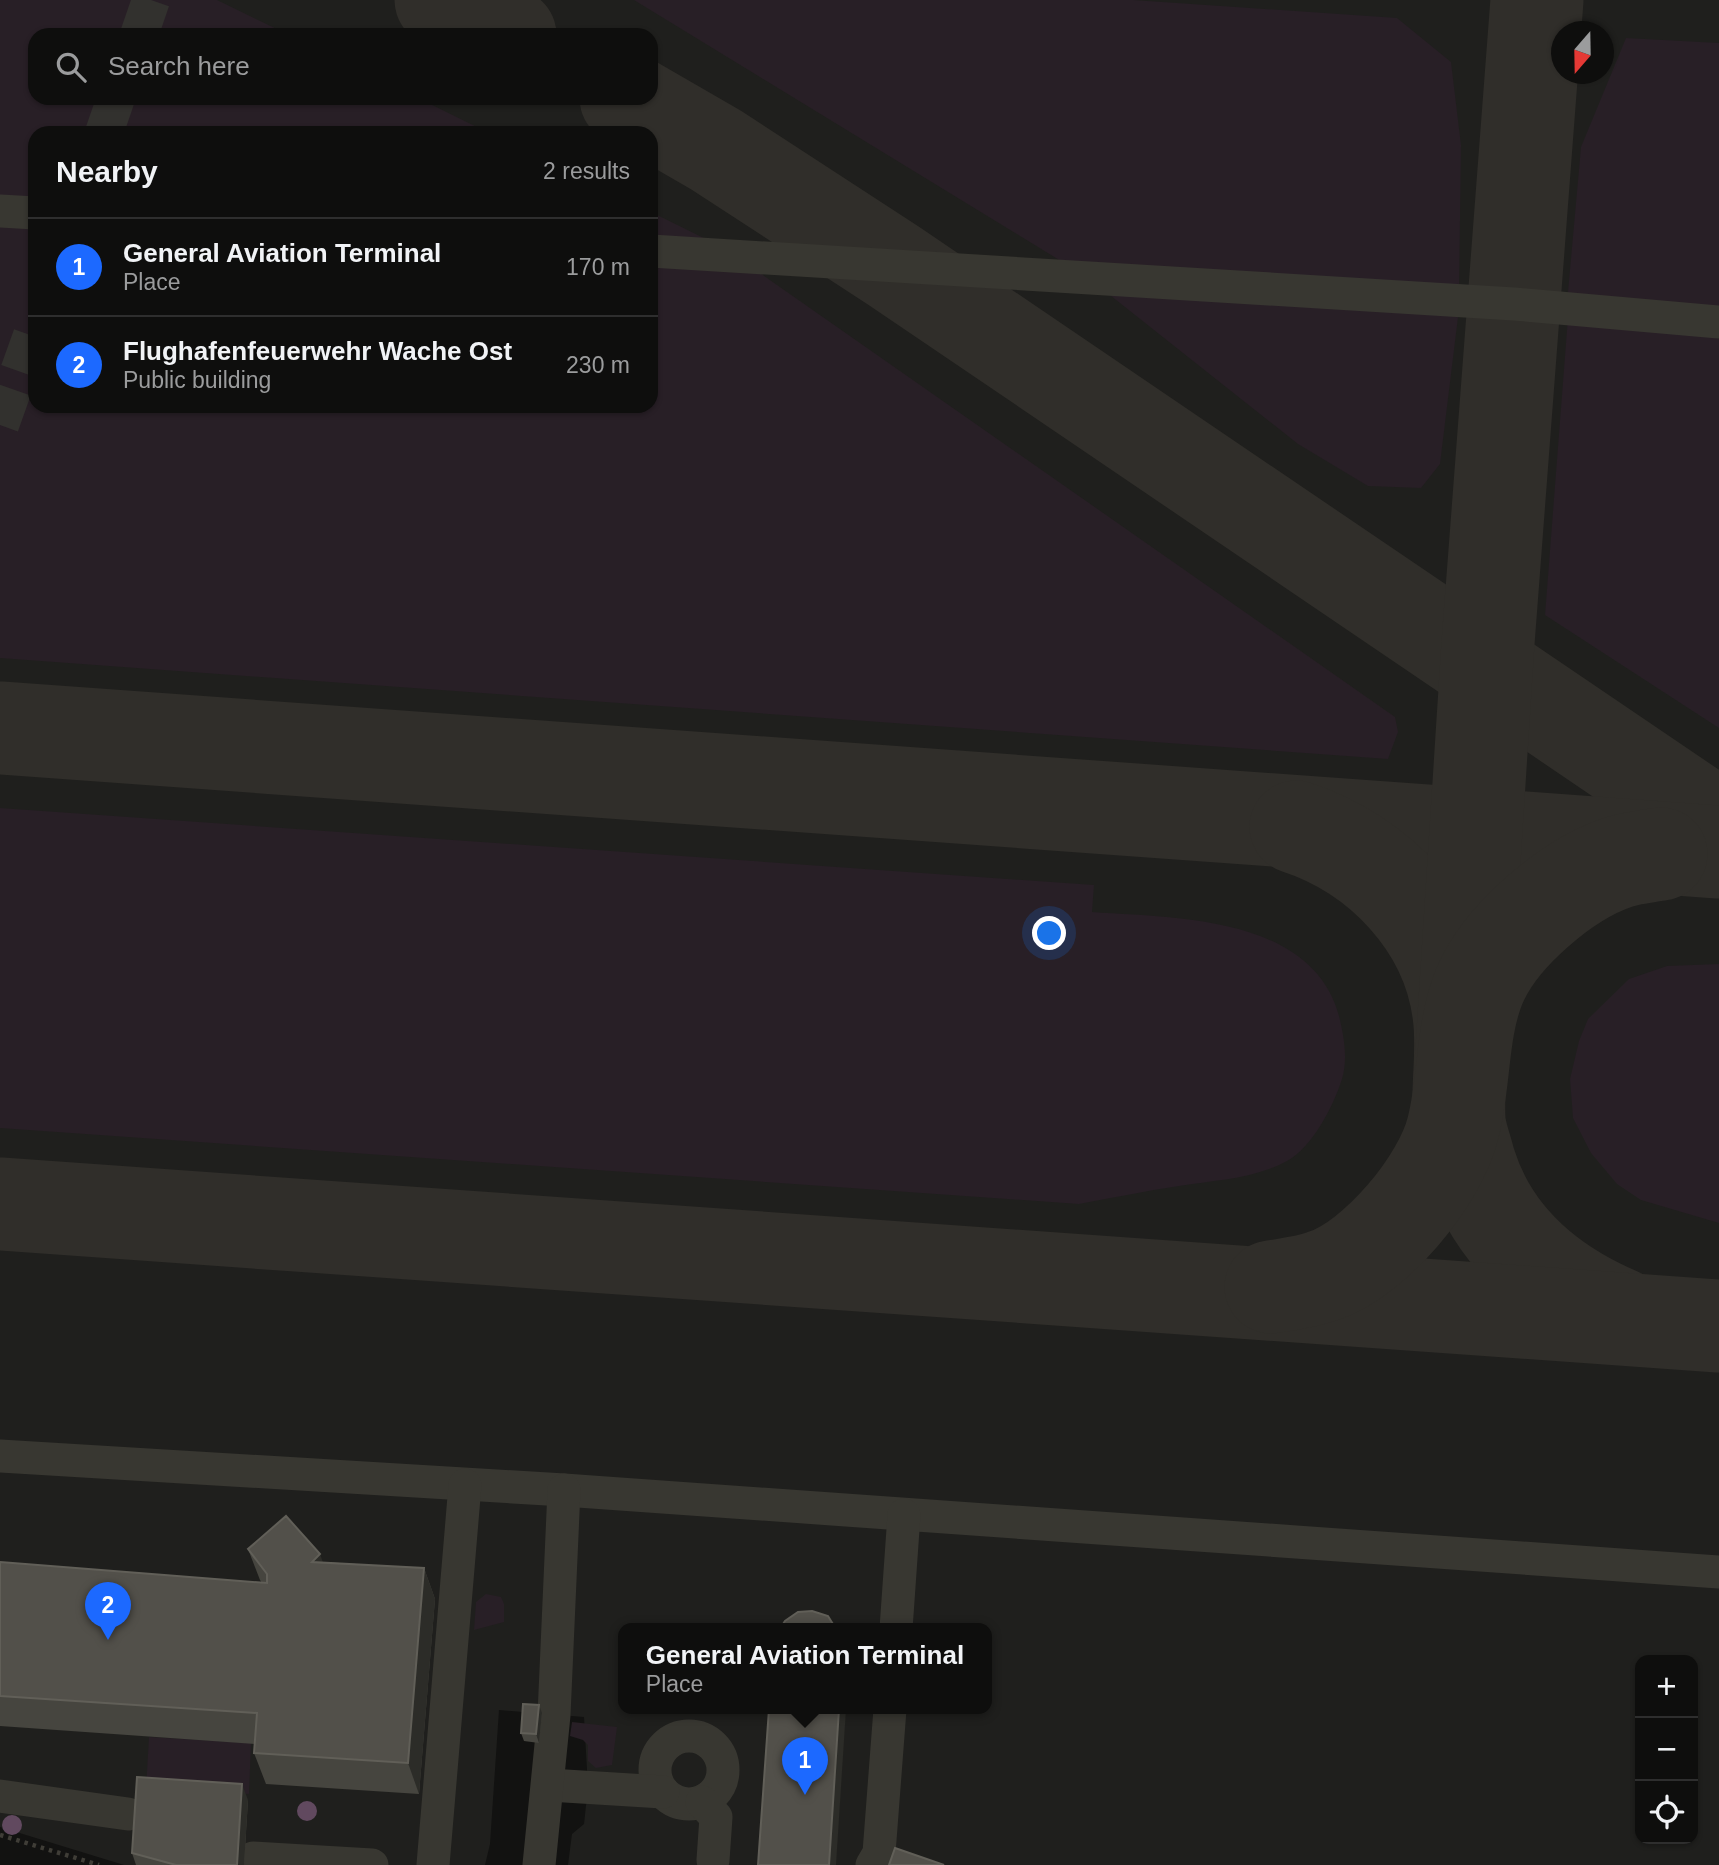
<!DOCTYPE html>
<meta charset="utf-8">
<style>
:root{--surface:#0e0e0d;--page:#171716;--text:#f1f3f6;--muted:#9b9c9d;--line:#2e2e2e;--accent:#1c69ff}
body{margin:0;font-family:Arial,sans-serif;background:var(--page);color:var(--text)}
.controls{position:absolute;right:21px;bottom:21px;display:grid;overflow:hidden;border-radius:14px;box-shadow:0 2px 5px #0004}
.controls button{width:63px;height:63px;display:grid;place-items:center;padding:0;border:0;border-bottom:2px solid var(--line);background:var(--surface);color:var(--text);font:35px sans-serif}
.compass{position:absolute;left:1551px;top:21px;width:63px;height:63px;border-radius:50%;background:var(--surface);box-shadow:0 2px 5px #0004;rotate:200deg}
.you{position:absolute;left:1050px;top:934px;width:24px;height:24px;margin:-18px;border:5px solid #fff;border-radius:50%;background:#1a73e8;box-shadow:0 0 0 10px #1a73e833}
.badge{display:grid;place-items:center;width:46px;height:46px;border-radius:50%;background:var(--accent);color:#fff;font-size:23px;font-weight:700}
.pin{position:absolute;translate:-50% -58px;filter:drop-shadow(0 2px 4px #0008)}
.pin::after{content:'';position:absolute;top:37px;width:24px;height:21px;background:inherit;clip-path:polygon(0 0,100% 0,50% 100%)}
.popup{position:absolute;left:618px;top:1623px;width:374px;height:91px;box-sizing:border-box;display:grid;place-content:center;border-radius:14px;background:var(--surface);filter:drop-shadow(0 2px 5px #0005);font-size:23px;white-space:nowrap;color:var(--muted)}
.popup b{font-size:26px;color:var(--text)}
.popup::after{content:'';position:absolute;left:50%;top:100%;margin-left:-14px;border:14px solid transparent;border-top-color:var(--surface)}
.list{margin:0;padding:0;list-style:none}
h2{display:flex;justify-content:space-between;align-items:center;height:91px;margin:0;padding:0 28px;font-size:30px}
h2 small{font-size:23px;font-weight:400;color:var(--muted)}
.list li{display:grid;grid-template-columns:46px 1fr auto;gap:21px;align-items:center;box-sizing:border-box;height:98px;padding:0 28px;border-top:2px solid var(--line)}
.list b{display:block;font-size:26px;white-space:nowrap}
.list p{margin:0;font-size:23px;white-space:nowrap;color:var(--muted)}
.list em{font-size:23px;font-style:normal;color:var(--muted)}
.icon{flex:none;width:38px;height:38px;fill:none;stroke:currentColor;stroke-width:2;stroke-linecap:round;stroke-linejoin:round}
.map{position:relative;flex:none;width:1719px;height:1865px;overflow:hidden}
.search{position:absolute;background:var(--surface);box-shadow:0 2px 5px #0004;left:28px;top:28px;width:630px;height:77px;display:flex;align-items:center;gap:18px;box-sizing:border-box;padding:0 24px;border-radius:21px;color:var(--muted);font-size:26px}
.panel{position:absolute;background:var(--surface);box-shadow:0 2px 5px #0004;left:28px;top:126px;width:630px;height:287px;border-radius:21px}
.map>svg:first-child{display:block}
.built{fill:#1f1f1d;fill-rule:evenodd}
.green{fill:#281f26}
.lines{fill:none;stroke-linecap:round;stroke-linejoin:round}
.taxiway{stroke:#302e2a;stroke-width:93}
.major-tunnel{stroke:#32312e;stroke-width:38;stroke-dasharray:38 19;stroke-linecap:butt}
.path{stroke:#3f3d37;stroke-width:4.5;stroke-dasharray:3.5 5;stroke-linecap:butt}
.minor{stroke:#383731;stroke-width:33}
.tree{fill:#61495f}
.wall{fill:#46453f}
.shaded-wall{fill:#2c2c28}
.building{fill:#52504a;stroke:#615f58;stroke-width:2}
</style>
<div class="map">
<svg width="1719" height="1865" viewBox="0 0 1719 1865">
<rect width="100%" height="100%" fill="#121211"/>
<!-- built -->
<path class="built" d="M0 0H1719V1865H568L572 1834 584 1824 588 1787 584 1717 499 1710 490 1844 485 1865H124L0 1827ZM1562 32H1604V74H1562ZM35 35H651V98H35ZM35 133H651V406H35ZM623 1629H987V1709H623ZM1640 1660H1693V1839H1640Z"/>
<!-- green -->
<g class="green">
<polygon points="0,0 217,0 289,35 35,35 35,98 418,98 489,133 35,133 35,202 0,200"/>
<polygon points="634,0 1133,0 1397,18 1451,62 1461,145 1459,293 1074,269"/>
<polygon points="1626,38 1719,43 1719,314 1567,303 1581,147"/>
<polygon points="651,212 722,247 651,242"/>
<polygon points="0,222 35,224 35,406 651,406 651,260 750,266 1395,717 1398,732 1388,759 0,658"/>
<polygon points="1101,288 1459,309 1440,464 1421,488 1368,486 1298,444"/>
<polygon points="1568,317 1680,327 1719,339 1719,728 1545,615"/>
<path d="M0 808 1094 885 1092 912C1174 918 1312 915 1339 1016 1344 1036 1348 1059 1342 1079 1334 1105 1312 1148 1287 1161 1254 1179 1215 1180 1179 1186 1145 1191 1112 1198 1079 1204L0 1128Z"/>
<polygon points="1719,964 1719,1223 1641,1200 1617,1184 1591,1153 1573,1118 1570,1079 1579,1041 1588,1019 1629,979 1667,966"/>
<polygon points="486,1594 501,1597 504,1604 504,1622 474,1630 476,1602"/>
<polygon points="572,1722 617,1727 612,1765 596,1768 588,1761 588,1745 583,1740 570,1736"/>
<polygon points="149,1737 251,1743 249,1794 146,1788"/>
</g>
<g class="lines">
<!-- taxiway -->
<g class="taxiway">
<polyline points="441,0 510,35"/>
<polyline points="626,98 716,150 894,266 1719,826"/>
<polyline points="0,728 1719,852"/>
<path d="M1296 827C1379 854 1448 926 1459 1014 1464 1049 1457 1085 1459 1120 1460 1134 1466 1148 1469 1161 1492 1237 1550 1285 1621 1315"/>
<polyline points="1460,1079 1488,643 1537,0"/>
<polyline points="0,1204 1719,1326"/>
<path d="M1271 1287C1288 1284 1307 1282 1323 1276 1375 1259 1440 1181 1453 1128 1465 1082 1461 1032 1479 987 1500 936 1567 879 1619 862 1632 858 1647 856 1661 854"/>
</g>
<!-- major-tunnel -->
<g class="major-tunnel">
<polyline points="139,35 151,0"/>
<polyline points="104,133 116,98"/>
<polyline points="0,425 35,327"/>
</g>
<!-- path -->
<polyline class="path" points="0,1835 99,1865"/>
<!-- minor -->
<g class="minor">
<polyline points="0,211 35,213"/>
<polyline points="651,251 1514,304 1719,322"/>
<polyline points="0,1456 564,1490 1719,1572"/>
<polyline points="896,1629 904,1515"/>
<circle cx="689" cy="1770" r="34"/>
<polyline points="549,1785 663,1792"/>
<polyline points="0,1796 128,1814"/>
<polyline points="702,1802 716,1817 713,1860"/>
<polyline points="253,1858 372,1865"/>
<polyline points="433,1865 465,1485"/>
<polyline points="539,1865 554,1715 564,1490"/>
<polyline points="872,1865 879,1853 890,1709"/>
</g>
</g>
<!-- trees -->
<g class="tree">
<circle cx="307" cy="1811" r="10"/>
<circle cx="12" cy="1825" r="10"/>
</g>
<!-- wall -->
<g class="wall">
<polygon points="248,1549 323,1562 424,1568 435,1599 419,1794 266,1784 254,1753 255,1744 0,1726 0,1562 262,1583 260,1580"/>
<polygon points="542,1713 539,1743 524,1741 521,1733"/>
<polygon points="248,1800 244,1865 136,1865 132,1853"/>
</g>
<!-- shaded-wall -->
<g class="shaded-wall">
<polygon points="320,1554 331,1585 312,1562"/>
<polygon points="424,1568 435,1599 419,1794 408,1763"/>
<polygon points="539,1705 542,1713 539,1743 536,1734"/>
<polygon points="839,1709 846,1709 836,1865 829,1865"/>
<polygon points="242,1784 248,1800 244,1865 237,1865"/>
</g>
<!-- building -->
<g class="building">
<polygon points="286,1516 320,1554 312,1562 424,1568 408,1763 254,1753 257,1713 0,1696 0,1562 267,1583 267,1574 248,1549"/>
<polygon points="812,1611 828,1616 836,1629 780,1629 785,1621 798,1612"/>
<polygon points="523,1704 539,1705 536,1734 521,1733"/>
<polygon points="769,1709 839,1709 829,1865 758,1865"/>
<polygon points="137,1777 242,1784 237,1865 176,1865 132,1853"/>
<polygon points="895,1848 944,1865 889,1865"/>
</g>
</svg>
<div class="controls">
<button>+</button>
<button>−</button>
<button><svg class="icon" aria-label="locate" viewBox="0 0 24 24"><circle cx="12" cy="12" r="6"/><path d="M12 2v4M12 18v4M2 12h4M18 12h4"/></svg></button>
</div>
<svg class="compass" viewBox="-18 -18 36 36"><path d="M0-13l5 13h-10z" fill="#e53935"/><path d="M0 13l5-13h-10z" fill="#9b9c9d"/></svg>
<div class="you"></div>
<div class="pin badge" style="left:805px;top:1795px">1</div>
<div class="popup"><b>General Aviation Terminal</b>Place</div>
<div class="pin badge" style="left:108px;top:1640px">2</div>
<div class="search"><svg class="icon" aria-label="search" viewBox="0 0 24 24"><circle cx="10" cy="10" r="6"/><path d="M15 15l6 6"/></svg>Search here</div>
<section class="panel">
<h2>Nearby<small>2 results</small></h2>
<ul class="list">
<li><span class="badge">1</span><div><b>General Aviation Terminal</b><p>Place</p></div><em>170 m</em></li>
<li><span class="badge">2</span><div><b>Flughafenfeuerwehr Wache Ost</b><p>Public building</p></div><em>230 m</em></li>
</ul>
</section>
</div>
